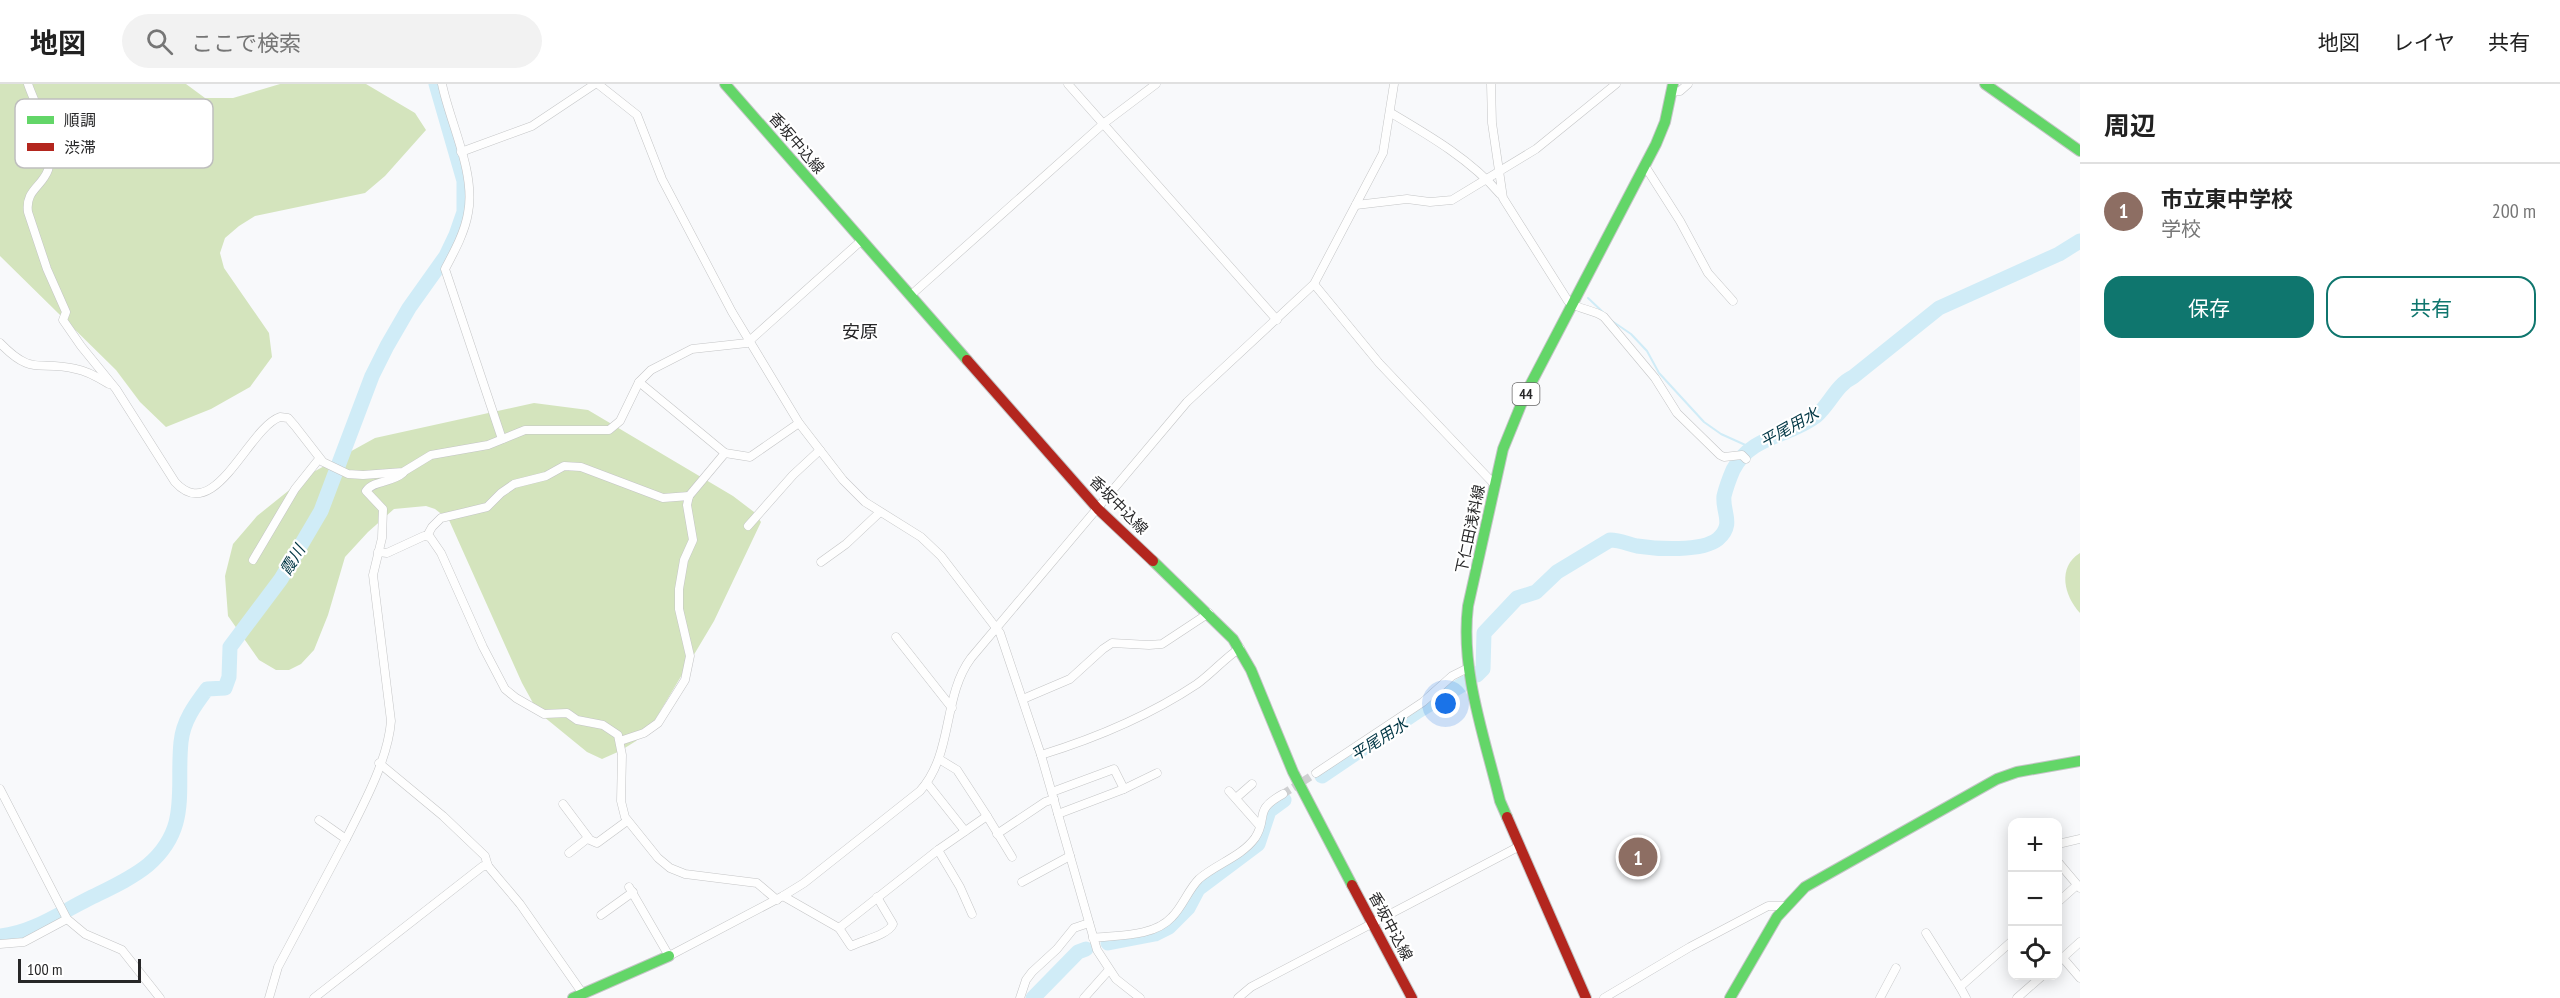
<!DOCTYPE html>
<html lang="ja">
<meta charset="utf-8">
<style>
:root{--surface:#fff;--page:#f2f2f2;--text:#222;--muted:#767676;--line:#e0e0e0;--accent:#0f766e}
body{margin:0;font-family:"PT Sans Narrow","Noto Sans JP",sans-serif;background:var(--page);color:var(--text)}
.controls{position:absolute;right:18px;bottom:18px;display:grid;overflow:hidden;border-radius:12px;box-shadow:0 3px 15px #0003}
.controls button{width:54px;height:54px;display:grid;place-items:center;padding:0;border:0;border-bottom:2px solid var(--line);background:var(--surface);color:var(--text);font:30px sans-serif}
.scale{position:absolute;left:18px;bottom:15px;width:123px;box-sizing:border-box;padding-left:6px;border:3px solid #272728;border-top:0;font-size:16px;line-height:21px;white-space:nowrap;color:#272728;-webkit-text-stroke:4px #fff;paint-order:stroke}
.you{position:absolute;left:1446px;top:620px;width:21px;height:21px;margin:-15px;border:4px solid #fff;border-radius:50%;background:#1a73e8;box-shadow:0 0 0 9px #1a73e833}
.badge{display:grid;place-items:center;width:39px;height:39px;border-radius:50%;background:var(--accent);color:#fff;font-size:20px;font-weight:700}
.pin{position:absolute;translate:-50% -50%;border:3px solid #fff;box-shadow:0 2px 6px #0006}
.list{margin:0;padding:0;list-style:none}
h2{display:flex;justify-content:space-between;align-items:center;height:78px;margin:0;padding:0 24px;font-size:26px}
h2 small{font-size:20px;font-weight:400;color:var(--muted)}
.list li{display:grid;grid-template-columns:39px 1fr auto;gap:18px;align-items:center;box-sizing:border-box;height:96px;padding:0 24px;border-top:2px solid var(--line)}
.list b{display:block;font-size:22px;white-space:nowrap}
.list p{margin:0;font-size:20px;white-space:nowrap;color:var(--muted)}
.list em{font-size:20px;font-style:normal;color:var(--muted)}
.actions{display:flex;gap:12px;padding:18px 24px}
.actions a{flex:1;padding:14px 0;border:2px solid var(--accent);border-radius:18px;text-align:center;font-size:21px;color:var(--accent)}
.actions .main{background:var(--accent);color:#fff}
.icon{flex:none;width:33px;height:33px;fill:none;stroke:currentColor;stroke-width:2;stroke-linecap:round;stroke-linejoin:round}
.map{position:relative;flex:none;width:2080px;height:914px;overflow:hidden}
header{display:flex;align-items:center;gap:36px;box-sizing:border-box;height:84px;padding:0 30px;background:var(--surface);border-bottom:2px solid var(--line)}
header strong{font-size:28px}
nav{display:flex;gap:33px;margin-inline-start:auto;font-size:21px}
.search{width:420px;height:54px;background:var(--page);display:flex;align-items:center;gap:15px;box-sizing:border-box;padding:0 21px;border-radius:33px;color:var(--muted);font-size:22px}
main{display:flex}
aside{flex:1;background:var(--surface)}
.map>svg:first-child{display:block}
.green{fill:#d4e4bd}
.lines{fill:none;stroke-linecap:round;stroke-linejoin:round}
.stream{stroke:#d0ecf7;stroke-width:2}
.river{stroke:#d0ecf7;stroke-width:15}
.street-tunnel{stroke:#cecfd1;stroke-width:8;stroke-dasharray:8 4;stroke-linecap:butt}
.street-casing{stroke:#c4c5c6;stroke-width:9}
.fast-casing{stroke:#c4c5c6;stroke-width:12}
.jam-casing{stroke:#c4c5c6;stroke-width:12}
.street{stroke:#fefefe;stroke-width:8}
.fast{stroke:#63d668;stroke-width:10}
.jam{stroke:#b3261e;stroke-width:10}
.labels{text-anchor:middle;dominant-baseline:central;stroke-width:4.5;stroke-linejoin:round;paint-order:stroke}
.shield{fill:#fff;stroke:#686868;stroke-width:1.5}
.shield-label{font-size:14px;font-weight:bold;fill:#272728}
.street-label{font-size:15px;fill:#272728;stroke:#fff}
.water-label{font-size:16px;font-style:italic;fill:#003644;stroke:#fff}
.quarter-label{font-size:18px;fill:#272728;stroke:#fff}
.key{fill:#fff;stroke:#bebebe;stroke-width:1.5}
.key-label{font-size:16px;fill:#272728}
</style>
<header>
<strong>地図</strong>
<div class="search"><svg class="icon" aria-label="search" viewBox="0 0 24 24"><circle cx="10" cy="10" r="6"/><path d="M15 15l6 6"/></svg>ここで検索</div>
<nav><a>地図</a><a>レイヤ</a><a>共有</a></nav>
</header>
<main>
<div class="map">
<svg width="2080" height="914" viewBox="0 0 2080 914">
<rect width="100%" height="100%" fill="#f8f9fb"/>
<!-- green -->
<g class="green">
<polygon points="0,0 186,0 205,14 233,14 280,0 366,0 415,29 426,46 385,92 365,109 255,132 239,142 225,154 220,169 224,184 269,249 272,273 250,303 211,325 166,343 140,318 116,286 0,172"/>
<polygon points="534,319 588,326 733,412 754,428 761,438 714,537 655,636 636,657 620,667 602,675 587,668 538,628 522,599 449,436 435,425 426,422 394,425 368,448 345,473 328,531 314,566 301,580 289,586 276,586 259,576 228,532 225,492 233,460 257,432 308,391 375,354"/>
<path d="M2080 469V529C2064 512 2057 483 2080 469Z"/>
</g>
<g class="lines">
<!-- stream -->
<g class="stream">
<polyline points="1588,214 1606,231"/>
<polyline points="1612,237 1631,250 1647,267 1659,289 1704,338 1721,350 1752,364"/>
</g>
<!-- river -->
<g class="river">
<path d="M1477 591 1483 585 1484 549 1517 514 1536 508 1557 488 1610 456C1620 456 1628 460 1637 462 1657 465 1702 468 1718 455 1735 440 1722 428 1724 412 1726 404 1730 393 1733 386 1751 351 1789 353 1816 332 1830 320 1836 301 1853 293L1939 224 2059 170 2080 157"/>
<polyline points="1322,692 1418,627 1465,599"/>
<path d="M0 852C32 849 60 829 88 815 108 805 131 795 148 781 191 744 176 706 181 658 183 637 195 621 207 605L225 604 229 593 230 563 281 495 321 427 372 292 387 262 409 224 446 172 456 151 464 128V97L436 0"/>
<polyline points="1108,859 1155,850 1169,843 1188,824 1198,805 1258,760 1269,727 1284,716"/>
<polyline points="1033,914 1078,868 1086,865"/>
</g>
<!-- street-tunnel -->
<polyline class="street-tunnel" points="1283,710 1316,689"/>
<!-- street casing -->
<g class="street-casing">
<g id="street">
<path d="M28 0C37 27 58 57 48 86 42 103 25 106 28 128L47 185 66 228 63 236 81 262 116 305 175 398C215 442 248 344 280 333L288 334 295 342 323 378 348 390 363 391 403 388 431 371 488 361 525 346H609L620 337 639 298 651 286 692 265 747 259 862 156"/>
<path d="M442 0C450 39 476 89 468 129 465 148 454 168 445 185L502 355"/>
<polyline points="598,0 637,31 662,95 732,228 799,339 843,396 865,418 921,453 941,472 1000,549 1041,671 1097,866 1116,895 1140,914"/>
<polyline points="1068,0 1277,236"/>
<path d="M1491 0 1492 39 1503 114 1568 217C1578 226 1593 225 1604 233L1655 294 1677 329 1720 371 1724 373 1742 371 1746 375"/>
<polyline points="1671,8 1680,7 1688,0"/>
<path d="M1391 29C1430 52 1471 76 1500 110"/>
<polyline points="461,68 532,42 595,0"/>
<polyline points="1645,82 1680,137 1708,189 1733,217"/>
<polyline points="1356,121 1407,115 1430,118 1452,116 1536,65 1616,0"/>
<polyline points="1314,200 1379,279 1495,401"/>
<polyline points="911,211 1103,40 1156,0"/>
<path d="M0 259C33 293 38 276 76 285 88 287 99 294 109 300"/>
<polyline points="639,298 725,369 750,373 799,339"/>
<polyline points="748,442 793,391 820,366"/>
<polyline points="427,452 432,443 441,434 487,423 501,409 514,400 546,392 564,382 581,383 663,414 689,412"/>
<polyline points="378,468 387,469 424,452 430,453 441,469 483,563 505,605 516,614 544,630 567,629 577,636 603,641 618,651 622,671 621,717 625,733 658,774 670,784 685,790 757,799 777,816"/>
<polyline points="253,476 295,405 319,375"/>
<polyline points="821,478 846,460 879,429"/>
<polyline points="896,553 952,624"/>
<polyline points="1023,615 1070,595 1103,565 1112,559 1149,561 1162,560 1209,529"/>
<polyline points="620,657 644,649 658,639 685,596 690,572 679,525 679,505 684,476 693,456 687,421 689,412 725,369"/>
<path d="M1041 671C1096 654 1149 632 1197 600 1212 589 1224 575 1240 564"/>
<polyline points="939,675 957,686 987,732"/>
<polyline points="379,679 443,732 485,772 488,782 520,820 583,910"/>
<polyline points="1316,689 1423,618 1452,592 1468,584"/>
<polyline points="927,699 965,747"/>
<polyline points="0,705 67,835 85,850 122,866 160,914"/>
<polyline points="1229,707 1259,741"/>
<polyline points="1052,708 1114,685 1124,705 1157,689"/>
<polyline points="1236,714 1252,700"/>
<polyline points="563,720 590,756 597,759 627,737"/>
<polyline points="1058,730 1124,705"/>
<polyline points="997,750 1045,718 1054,715"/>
<path d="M346 755C363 721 388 676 391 637L373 491 382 454 383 425 366 407C374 396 392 399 403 389"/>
<polyline points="2058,760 2080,755"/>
<polyline points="938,766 960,803 972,830"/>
<polyline points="569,769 588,754"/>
<polyline points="2058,778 2080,804"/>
<polyline points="1022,798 1070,772"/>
<path d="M629 803 669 872 783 812 804 799 920 707C954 669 942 613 971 574L1187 318 1314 200 1383 69 1394 0"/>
<polyline points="783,812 839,844 938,766 987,732 1012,773"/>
<polyline points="2058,818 2077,801"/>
<polyline points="601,831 633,808"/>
<path d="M839 844 851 862C863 856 888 851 893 840L877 813"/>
<polyline points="1926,849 1960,903"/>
<path d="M1093 854C1118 851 1154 853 1172 833 1183 822 1188 806 1199 795 1216 780 1241 773 1255 754 1269 733 1252 727 1283 710"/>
<polyline points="0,860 24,858 67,835"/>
<polyline points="2062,873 2080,894"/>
<polyline points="2058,878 2080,858"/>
<polyline points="269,914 278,883 346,755 319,736"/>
<polyline points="314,914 483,782 488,782"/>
<polyline points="1020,914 1026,896 1032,888 1057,865 1074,844 1089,839"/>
<polyline points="1084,914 1108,887"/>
<polyline points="1238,914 1251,903 1518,763"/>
<polyline points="1604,914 1690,863 1768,822 1785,822"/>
<polyline points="1880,914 1896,884"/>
<polyline points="1966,914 1960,903 2012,857"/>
<polyline points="2017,914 2042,892"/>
</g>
</g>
<!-- fast casing -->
<g class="fast-casing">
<g id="fast">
<polyline points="725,0 967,276"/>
<polyline points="1985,0 2080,67"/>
<polyline points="1153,477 1233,555 1251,586 1293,688 1352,801"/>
<path d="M1507 733 1500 717C1485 654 1460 587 1468 522L1503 365 1525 311 1656 60 1665 38 1673 0"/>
<polyline points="573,914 669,872"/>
<polyline points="1730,914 1777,833 1805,803 1997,695 2017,688 2080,677"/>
</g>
</g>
<!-- jam casing -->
<g class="jam-casing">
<g id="jam">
<polyline points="967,276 1098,425 1153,477"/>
<polyline points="1507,733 1586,914"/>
<polyline points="1352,801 1412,914"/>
</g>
</g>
<!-- street -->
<use href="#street" class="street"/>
<!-- fast -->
<use href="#fast" class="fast"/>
<!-- jam -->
<use href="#jam" class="jam"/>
</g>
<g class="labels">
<!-- shield labels -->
<rect class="shield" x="1512.5" y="299" width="27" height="22" rx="4.5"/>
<g class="shield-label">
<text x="1526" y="310">44</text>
</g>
<!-- street labels -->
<g class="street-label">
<text transform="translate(797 59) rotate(49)">香坂中込線</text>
<text transform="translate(1119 421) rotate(45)">香坂中込線</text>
<text transform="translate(1470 445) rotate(-78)">下仁田浅科線</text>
<text transform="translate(1391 842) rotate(62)">香坂中込線</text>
</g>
<!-- water labels -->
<g class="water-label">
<text transform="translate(1789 343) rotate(-29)">平尾用水</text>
<text transform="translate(292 476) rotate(-59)">霞川</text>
<text transform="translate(1379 655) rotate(-33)">平尾用水</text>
</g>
<!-- quarter labels -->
<g class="quarter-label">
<text x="860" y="247">安原</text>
</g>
</g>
<!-- legend -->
<rect x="15" y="15" width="198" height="69" rx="9" class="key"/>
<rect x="27" y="32" width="27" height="8" fill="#63d668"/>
<rect x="27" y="59" width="27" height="8" fill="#b3261e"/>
<g class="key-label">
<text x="64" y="42">順調</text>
<text x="64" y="69">渋滞</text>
</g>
</svg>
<div class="controls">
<button>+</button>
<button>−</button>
<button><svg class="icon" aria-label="locate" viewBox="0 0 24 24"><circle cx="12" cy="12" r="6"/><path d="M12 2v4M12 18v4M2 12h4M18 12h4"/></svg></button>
</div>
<div class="scale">100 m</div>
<div class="you"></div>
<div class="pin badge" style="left:1638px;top:773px;background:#8d6e63">1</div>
</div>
<aside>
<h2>周辺<small></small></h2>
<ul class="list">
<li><span class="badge" style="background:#8d6e63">1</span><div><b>市立東中学校</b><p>学校</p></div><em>200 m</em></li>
</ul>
<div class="actions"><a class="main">保存</a><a>共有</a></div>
</aside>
</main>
